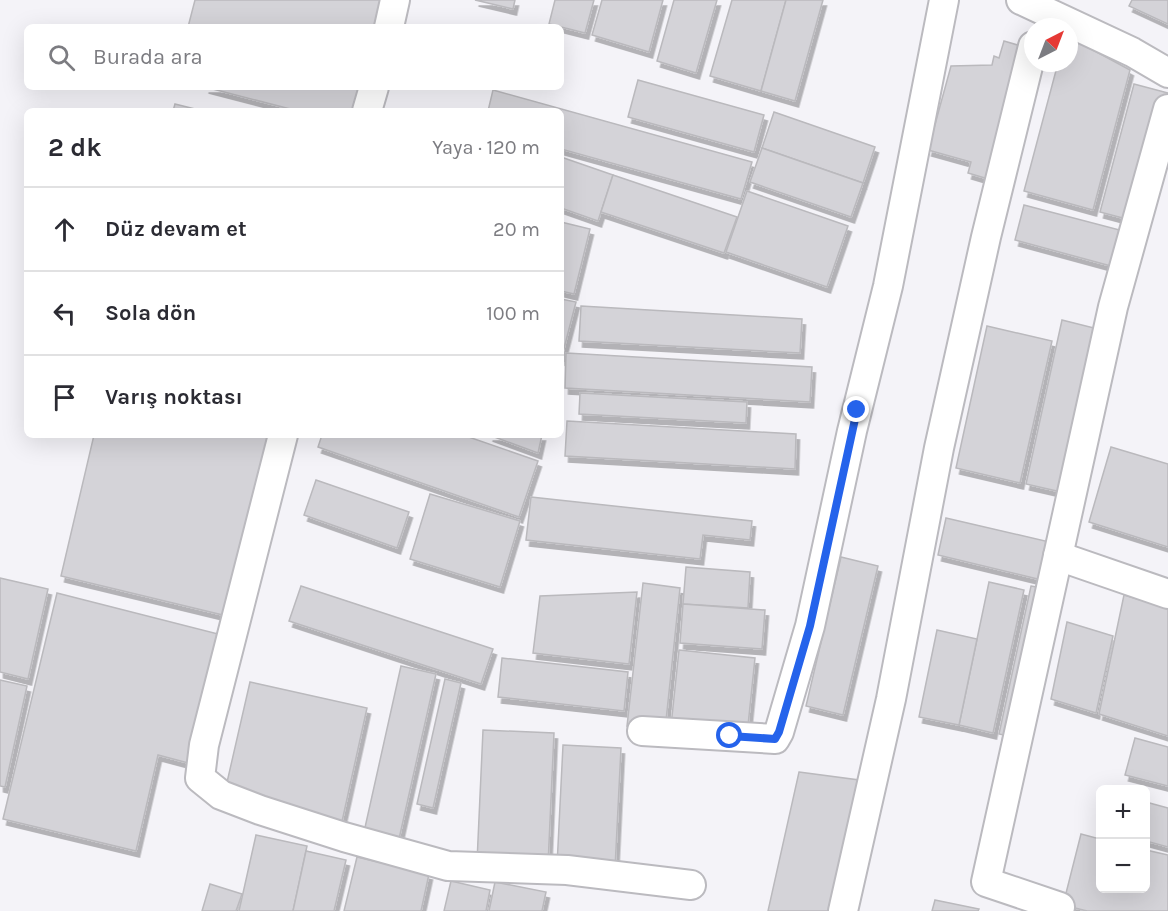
<!DOCTYPE html>
<html lang="tr">
<meta charset="utf-8">
<style>
:root{--surface:#fff;--page:#f7f7f7;--text:#2b2b33;--muted:#7c7c81;--line:#e1e1e2}
body{margin:0;font-family:Karla,sans-serif;background:var(--page);color:var(--text)}
.controls{position:absolute;right:18px;bottom:18px;display:grid;overflow:hidden;border-radius:9px;box-shadow:0 6px 24px #0002}
.controls button{width:54px;height:54px;display:grid;place-items:center;padding:0;border:0;border-bottom:2px solid var(--line);background:var(--surface);color:var(--text);font:30px sans-serif}
.compass{position:absolute;left:1024px;top:18px;width:54px;height:54px;border-radius:50%;background:var(--surface);box-shadow:0 6px 24px #0002;rotate:42deg}
.stop{position:absolute;width:18px;height:18px;margin:-14px;border:4px solid #2563eb;border-radius:50%;background:#fff}
.stop.end{background:#2563eb;border-color:#fff;box-shadow:0 2px 6px #0008}
.list{margin:0;padding:0;list-style:none}
h2{display:flex;justify-content:space-between;align-items:center;height:78px;margin:0;padding:0 24px;font-size:26px}
h2 small{font-size:20px;font-weight:400;color:var(--muted)}
.list li{display:grid;grid-template-columns:39px 1fr auto;gap:18px;align-items:center;box-sizing:border-box;height:84px;padding:0 24px;border-top:2px solid var(--line)}
.list b{display:block;font-size:22px;white-space:nowrap}
.list em{font-size:20px;font-style:normal;color:var(--muted)}
.icon{flex:none;width:33px;height:33px;fill:none;stroke:currentColor;stroke-width:2;stroke-linecap:round;stroke-linejoin:round}
.map{position:relative;flex:none;width:1168px;height:911px;overflow:hidden}
.search{position:absolute;background:var(--surface);box-shadow:0 6px 24px #0002;left:24px;top:24px;width:540px;height:66px;display:flex;align-items:center;gap:15px;box-sizing:border-box;padding:0 21px;border-radius:9px;color:var(--muted);font-size:22px}
.panel{position:absolute;background:var(--surface);box-shadow:0 6px 24px #0002;left:24px;top:108px;width:540px;height:330px;border-radius:9px}
.map>svg:first-child{display:block}
.building{fill:#d4d3d8;stroke:#bab9bd;stroke-width:1.5;filter:url(#shadow)}
.lines{fill:none;stroke-linecap:round;stroke-linejoin:round}
.minor-casing{stroke:#bbbabf;stroke-width:32}
.minor{stroke:#fff;stroke-width:28}
.route{stroke:#2563eb;stroke-width:8}
</style>
<div class="map">
<svg width="1168" height="911" viewBox="0 0 1168 911">
<defs>
<filter id="shadow"><feDropShadow dx="3.5" dy="6" stdDeviation="0" flood-color="#0004"/></filter>
</defs>
<rect width="100%" height="100%" fill="#f4f3f8"/>
<!-- building -->
<g class="building">
<polygon points="195,0 384,0 377,27 188,27"/>
<polygon points="475,0 515,0 513,9"/>
<polygon points="555,0 594,0 585,33 549,24"/>
<polygon points="602,0 663,0 649,52 592,35"/>
<polygon points="674,0 717,0 696,73 657,61"/>
<polygon points="732,0 786,0 761,91 710,76"/>
<polygon points="786,0 823,0 795,101 761,91"/>
<polygon points="1132,0 1168,0 1168,24 1129,6"/>
<polygon points="1069,37 1130,70 1093,210 1024,191 1058,63 1069,63"/>
<polygon points="1004,41 1031,49 995,181 968,173 971,162 928,150 951,66 992,65 994,56 999,58"/>
<polygon points="638,80 764,115 754,152 628,117"/>
<polygon points="1134,84 1168,93 1134,221 1100,212"/>
<polygon points="205,87 362,87 356,111 298,111"/>
<polygon points="493,90 752,162 741,199 561,149 561,111 488,111"/>
<polygon points="175,104 203,111 173,111"/>
<polygon points="774,112 875,147 863,183 762,148"/>
<polygon points="762,148 863,183 851,217 750,182"/>
<polygon points="561,157 613,175 598,221 561,208"/>
<polygon points="613,175 737,217 724,253 601,212"/>
<polygon points="747,191 848,226 827,287 726,252"/>
<polygon points="1024,205 1131,233 1122,269 1015,240"/>
<polygon points="561,222 590,229 574,294 561,291"/>
<polygon points="561,299 576,302 561,360"/>
<polygon points="581,306 802,319 800,353 579,341"/>
<polygon points="1062,320 1106,331 1070,494 1026,484"/>
<polygon points="987,326 1052,341 1020,483 956,468"/>
<polygon points="566,353 812,367 810,402 565,388"/>
<polygon points="580,393 747,402 746,423 579,414"/>
<polygon points="567,421 796,434 795,469 565,456"/>
<polygon points="94,435 270,435 227,616 61,576"/>
<polygon points="322,435 463,435 538,461 519,517 318,447"/>
<polygon points="489,435 542,435 538,453"/>
<polygon points="1111,447 1168,464 1168,547 1089,522"/>
<polygon points="316,480 409,512 397,548 304,515"/>
<polygon points="430,494 520,521 500,587 410,559"/>
<polygon points="531,497 752,521 750,540 703,535 700,559 526,540"/>
<polygon points="946,518 1058,544 1050,582 938,555"/>
<polygon points="841,557 878,566 843,715 806,706"/>
<polygon points="686,567 750,572 748,608 683,604"/>
<polygon points="0,578 48,589 28,679 0,672"/>
<polygon points="989,582 1024,590 993,733 959,725"/>
<polygon points="643,583 680,588 665,730 627,726"/>
<polygon points="301,586 493,649 481,684 289,621"/>
<polygon points="1031,586 1048,589 1017,738 999,734"/>
<polygon points="637,592 629,664 533,653 540,596"/>
<polygon points="57,593 222,635 192,764 158,755 136,851 3,819"/>
<polygon points="1124,595 1168,608 1168,736 1099,714"/>
<polygon points="683,604 765,610 762,649 680,643"/>
<polygon points="1067,622 1113,636 1096,713 1051,699"/>
<polygon points="937,630 977,639 959,725 919,717"/>
<polygon points="679,650 755,658 747,735 671,726"/>
<polygon points="502,658 628,672 624,711 498,697"/>
<polygon points="401,666 436,674 399,839 364,832"/>
<polygon points="445,679 461,683 433,808 417,804"/>
<polygon points="0,680 27,686 5,787 0,786"/>
<polygon points="250,682 367,708 341,826 225,791"/>
<polygon points="483,730 554,733 548,865 477,862"/>
<polygon points="1135,738 1168,747 1168,786 1125,775"/>
<polygon points="563,745 621,748 615,869 557,866"/>
<polygon points="799,772 859,780 832,911 768,911"/>
<polygon points="1146,802 1168,808 1168,847 1146,841"/>
<polygon points="1081,834 1100,839 1100,888 1146,888 1146,850 1168,855 1168,911 1087,911 1063,905"/>
<polygon points="256,835 307,846 293,911 239,911"/>
<polygon points="306,851 346,860 334,911 293,911"/>
<polygon points="357,857 429,874 421,911 344,911"/>
<polygon points="451,881 490,890 486,911 444,911"/>
<polygon points="495,882 546,892 542,911 489,911"/>
<polygon points="210,884 242,894 236,911 202,911"/>
<polygon points="935,900 979,909 978,911 932,911"/>
</g>
<g class="lines">
<!-- minor casing -->
<g class="minor-casing">
<g id="minor">
<polyline points="1021,0 1132,52 1168,73"/>
<polyline points="389,27 395,0"/>
<polyline points="367,111 374,87"/>
<polyline points="283,435 204,745 200,778 221,795 260,810 344,837 448,866 567,870 691,885"/>
<polyline points="1058,556 1168,594"/>
<polyline points="642,731 775,739 779,732 810,626 852,431 888,286 944,0"/>
<polyline points="1060,907 986,882 1113,307 1168,109"/>
<polyline points="843,911 891,699 939,448 986,237 1033,46"/>
</g>
</g>
<!-- minor -->
<use href="#minor" class="minor"/>
</g>
<g class="lines">
<!-- route -->
<polyline class="route" points="730,736 775,739 779,732 810,626 857,410"/>
</g>
</svg>
<div class="controls">
<button>+</button>
<button>−</button>
</div>
<svg class="compass" viewBox="-18 -18 36 36"><path d="M0-13l5 13h-10z" fill="#e53935"/><path d="M0 13l5-13h-10z" fill="#7c7c81"/></svg>
<div class="stop" style="left:730px;top:736px"></div>
<div class="stop end" style="left:857px;top:410px"></div>
<div class="search"><svg class="icon" aria-label="search" viewBox="0 0 24 24"><circle cx="10" cy="10" r="6"/><path d="M15 15l6 6"/></svg>Burada ara</div>
<section class="panel">
<h2>2 dk<small>Yaya · 120 m</small></h2>
<ul class="list">
<li><svg class="icon" aria-label="ahead" viewBox="0 0 24 24"><path d="M12 20V5M6 11l6-6 6 6"/></svg><div><b>Düz devam et</b></div><em>20 m</em></li>
<li><svg class="icon" aria-label="left" viewBox="0 0 24 24"><path d="M17 20v-9H6M10 6l-5 5 5 5"/></svg><div><b>Sola dön</b></div><em>100 m</em></li>
<li><svg class="icon" aria-label="arrive" viewBox="0 0 24 24"><path d="M6 21V4h12l-3 4 3 4H6"/></svg><div><b>Varış noktası</b></div></li>
</ul>
</section>
</div>
